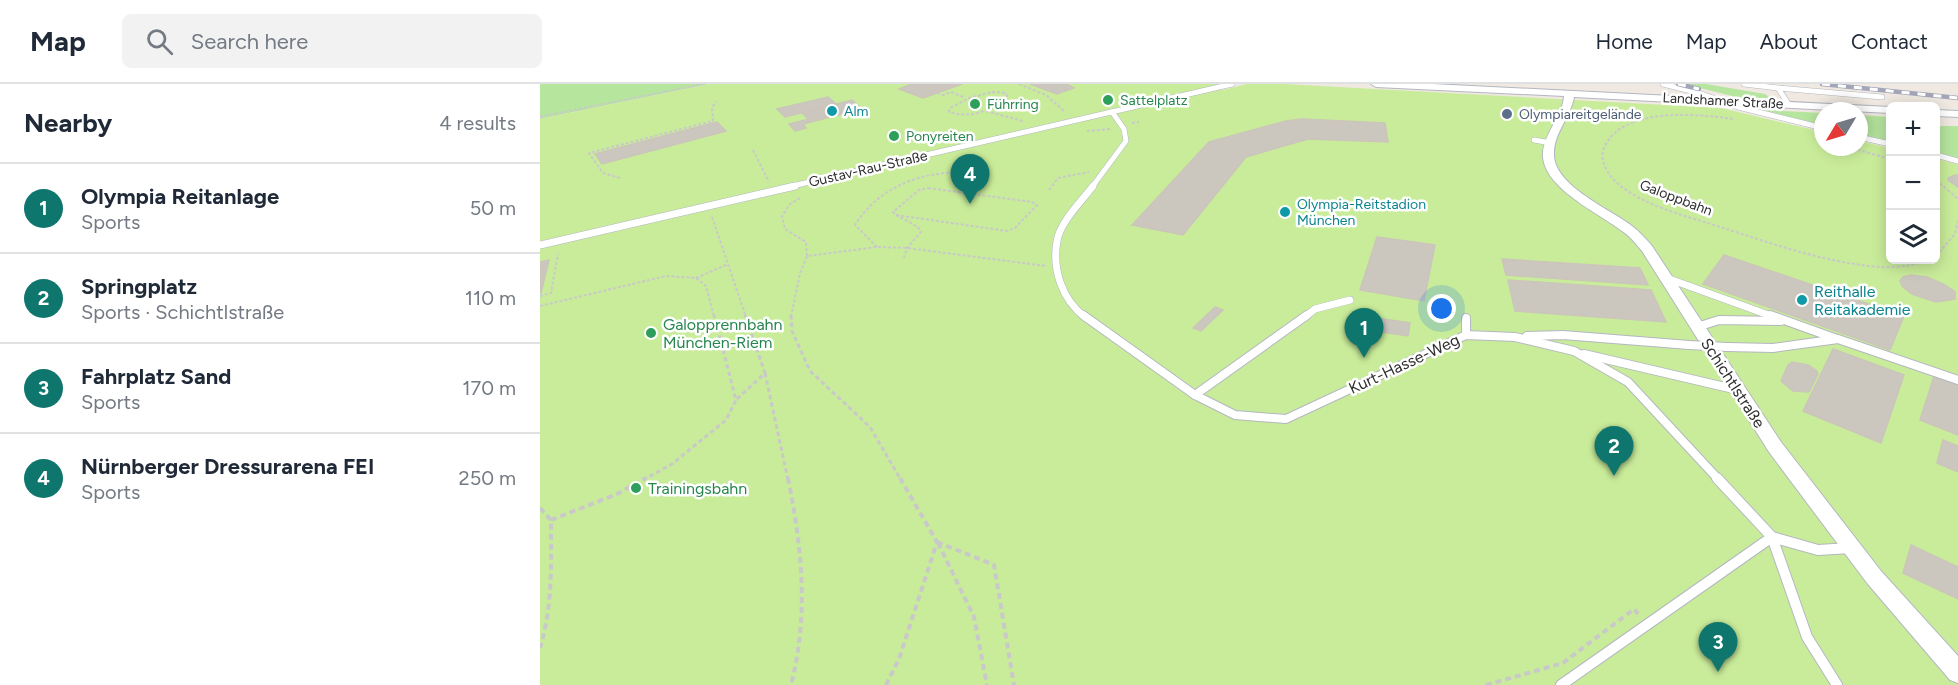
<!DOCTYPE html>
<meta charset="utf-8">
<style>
:root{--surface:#fff;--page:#f2f2f3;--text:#1f2937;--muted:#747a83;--line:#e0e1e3;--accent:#0f766e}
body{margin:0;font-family:Figtree,sans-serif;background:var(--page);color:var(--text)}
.controls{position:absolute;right:18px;top:18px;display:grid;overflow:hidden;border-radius:9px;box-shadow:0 3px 15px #0003}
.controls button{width:54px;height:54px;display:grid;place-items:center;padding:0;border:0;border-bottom:2px solid var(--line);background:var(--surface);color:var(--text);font:30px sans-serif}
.compass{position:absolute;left:1274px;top:18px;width:54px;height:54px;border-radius:50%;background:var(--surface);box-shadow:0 3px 15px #0003;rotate:232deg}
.you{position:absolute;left:902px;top:225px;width:21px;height:21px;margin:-15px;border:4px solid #fff;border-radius:50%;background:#1a73e8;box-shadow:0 0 0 9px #1a73e833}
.badge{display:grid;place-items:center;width:39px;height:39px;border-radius:50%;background:var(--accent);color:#fff;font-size:20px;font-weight:700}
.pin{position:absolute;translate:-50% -50px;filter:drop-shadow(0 2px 3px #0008)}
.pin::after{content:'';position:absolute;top:32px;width:21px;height:18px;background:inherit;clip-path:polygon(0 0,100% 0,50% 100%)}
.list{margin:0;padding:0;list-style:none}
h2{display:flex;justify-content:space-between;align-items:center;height:78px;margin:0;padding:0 24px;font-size:26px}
h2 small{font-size:20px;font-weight:400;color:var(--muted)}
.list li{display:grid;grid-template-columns:39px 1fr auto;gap:18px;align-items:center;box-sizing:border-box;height:90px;padding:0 24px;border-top:2px solid var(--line)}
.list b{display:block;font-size:22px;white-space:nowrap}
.list p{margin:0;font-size:20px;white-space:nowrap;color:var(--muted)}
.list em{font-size:20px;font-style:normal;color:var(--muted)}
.icon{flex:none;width:33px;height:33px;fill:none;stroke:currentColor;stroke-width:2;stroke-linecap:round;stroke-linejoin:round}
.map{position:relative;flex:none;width:1418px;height:601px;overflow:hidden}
header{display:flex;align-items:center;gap:36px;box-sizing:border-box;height:84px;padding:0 30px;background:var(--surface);border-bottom:2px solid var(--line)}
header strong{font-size:28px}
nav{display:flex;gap:33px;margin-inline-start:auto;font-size:21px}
.search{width:420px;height:54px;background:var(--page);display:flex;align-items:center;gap:15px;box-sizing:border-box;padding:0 21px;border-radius:9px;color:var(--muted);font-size:22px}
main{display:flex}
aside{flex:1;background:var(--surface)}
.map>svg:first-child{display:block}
.green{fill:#b6e59e}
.pitch{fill:#c9ec9a}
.building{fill:#cbc7bf;stroke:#cbc5ba;stroke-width:1.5}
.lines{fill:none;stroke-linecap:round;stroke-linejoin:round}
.lane-far3-casing{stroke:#b4b7c1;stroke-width:6}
.lane-far2-casing{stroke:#b4b7c1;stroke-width:8}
.lane-far1-casing{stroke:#b4b7c1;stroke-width:10}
.lane-casing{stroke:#b4b7c1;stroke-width:12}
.street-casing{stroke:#b4b7c1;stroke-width:2}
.path-far2{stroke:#c9c9c9;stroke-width:2;stroke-dasharray:3 2;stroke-linecap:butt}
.path-far1{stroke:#c9c9c9;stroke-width:3;stroke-dasharray:4.5 3;stroke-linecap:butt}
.path{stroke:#c9c9c9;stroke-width:4;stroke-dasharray:6 4;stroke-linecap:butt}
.lane-far3{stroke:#fff;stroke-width:5}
.lane-far2{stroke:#fff;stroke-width:7}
.lane-far1{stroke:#fff;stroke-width:8}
.lane{stroke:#fff;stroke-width:10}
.street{fill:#fff;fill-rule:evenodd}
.rail-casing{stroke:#a3a6b8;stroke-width:4.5}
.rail{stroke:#fff;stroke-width:3;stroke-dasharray:8;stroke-linecap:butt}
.lane-bridge-casing{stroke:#b4b7c1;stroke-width:10;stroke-linecap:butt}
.lane-bridge{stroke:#fff;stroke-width:8}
.leisure-dot{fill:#2e9e5b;stroke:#fff;stroke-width:2}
.culture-dot{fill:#0f9aa8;stroke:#fff;stroke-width:2}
.service-dot{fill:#5c6f8a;stroke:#fff;stroke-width:2}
.labels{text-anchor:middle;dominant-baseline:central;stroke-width:5;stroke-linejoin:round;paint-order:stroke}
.far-leisure-label{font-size:14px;fill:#27864d;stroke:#fff;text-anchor:start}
.far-street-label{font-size:14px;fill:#2e2e2e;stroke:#fff}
.far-culture-label{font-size:14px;fill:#0d838f;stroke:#fff;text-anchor:start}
.far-service-label{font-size:14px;fill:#4e5e75;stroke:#fff;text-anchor:start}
.culture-label{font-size:16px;fill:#0d838f;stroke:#fff;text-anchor:start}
.leisure-label{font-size:16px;fill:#27864d;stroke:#fff;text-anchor:start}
.street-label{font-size:16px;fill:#2e2e2e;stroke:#fff}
</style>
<header>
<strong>Map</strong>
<div class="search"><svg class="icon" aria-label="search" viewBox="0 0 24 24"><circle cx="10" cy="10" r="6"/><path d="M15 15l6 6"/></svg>Search here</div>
<nav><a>Home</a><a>Map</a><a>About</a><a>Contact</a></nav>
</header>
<main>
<aside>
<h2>Nearby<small>4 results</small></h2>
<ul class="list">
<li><span class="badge">1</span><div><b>Olympia Reitanlage</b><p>Sports</p></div><em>50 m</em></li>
<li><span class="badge">2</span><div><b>Springplatz</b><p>Sports · Schichtlstraße</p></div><em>110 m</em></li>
<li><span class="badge">3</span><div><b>Fahrplatz Sand</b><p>Sports</p></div><em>170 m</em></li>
<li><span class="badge">4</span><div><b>Nürnberger Dressurarena FEI</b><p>Sports</p></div><em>250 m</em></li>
</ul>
</aside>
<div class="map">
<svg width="1418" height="601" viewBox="0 0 1418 601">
<rect width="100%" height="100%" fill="#efe9e1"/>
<!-- green -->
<g class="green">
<polygon points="0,0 170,0 0,35"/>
<polygon points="1144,0 1166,0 1225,10 1232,15 1200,14"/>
<polygon points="1222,26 1283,29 1283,41"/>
<polygon points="1319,31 1350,33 1350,38 1346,38 1350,40 1350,58 1319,50"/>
<polygon points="1396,42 1418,42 1418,75 1396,69"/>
</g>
<!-- pitch -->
<polygon class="pitch" points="170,0 677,0 683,6 707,0 744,0 1181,24 1283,48 1283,63 1319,63 1319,57 1350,64 1350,176 1396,176 1396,75 1418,80 1418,601 0,601 0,35"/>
<!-- building -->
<g class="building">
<polygon points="372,0 422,0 383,14 359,5"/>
<polygon points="490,0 526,0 534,4 517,10"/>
<polygon points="288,13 296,20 245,33 237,25"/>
<polygon points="312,16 322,25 271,38 262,29"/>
<polygon points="269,35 271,38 263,40 266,44 255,47 249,40"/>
<polygon points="762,35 845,39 848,58 768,55 706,73 643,151 592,141 669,58 746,37"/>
<polygon points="177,38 186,47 62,80 55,70"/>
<polygon points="1415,91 1418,91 1418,103 1408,96 1408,94"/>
<polygon points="837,153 895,161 884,217 820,206"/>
<polygon points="1184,171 1364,232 1350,266 1163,200"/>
<polygon points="962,175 1100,184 1108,201 966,191"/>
<polygon points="9,176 1,209 0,209 0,178"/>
<polygon points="1371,191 1387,193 1405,201 1415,208 1415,215 1396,218 1372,210 1362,202 1360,197 1363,193"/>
<polygon points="968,196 1111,206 1126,238 975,227"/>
<polygon points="675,223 683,226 661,247 653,244"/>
<polygon points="837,234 870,239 868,252 835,247"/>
<polygon points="1293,265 1364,291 1341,359 1263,327"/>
<polygon points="1252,278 1268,281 1277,287 1278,290 1269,308 1253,307 1241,297 1248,281"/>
<polygon points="1394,292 1418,301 1418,351 1380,336"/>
<polygon points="1403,356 1418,362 1418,388 1397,379"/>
<polygon points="1371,461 1418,483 1418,515 1363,489"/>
</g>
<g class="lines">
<!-- lane-far3 casing -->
<g class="lane-far3-casing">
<g id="lane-far3">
<polyline points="1123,0 1159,9 1198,23 1283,44"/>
<polyline points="1204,0 1238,4"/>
<polyline points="1249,21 1238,4 1342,13"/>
<polyline points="1319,53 1350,60"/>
<polyline points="994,56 1011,59"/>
<polyline points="1396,71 1418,77"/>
<polyline points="248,103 692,0"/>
<polyline points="552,103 586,57 584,45 572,28"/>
</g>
</g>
<!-- lane-far2 casing -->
<g class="lane-far2-casing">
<g id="lane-far2">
<polyline points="0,161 255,102"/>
<polyline points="1124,193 1234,233"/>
<path d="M545 233C522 216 512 185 517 157 520 138 542 117 553 102"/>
<polyline points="765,233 775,225 810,216"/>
</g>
</g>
<!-- lane-far1 casing -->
<g class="lane-far1-casing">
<g id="lane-far1">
<polyline points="543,231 655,311 695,331 746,335 926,251 975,253 1034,267 1088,298 1179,396"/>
<polyline points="1230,231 1297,255"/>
<polyline points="926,234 926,251"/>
<polyline points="1157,243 1179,236 1241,237"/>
<polyline points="987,252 1023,251 1149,261"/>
<polyline points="1187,263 1233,264 1298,255 1418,296"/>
<polyline points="1044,270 1198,306"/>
<polyline points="655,311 767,231"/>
</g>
</g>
<!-- lane casing -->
<g class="lane-casing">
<g id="lane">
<polyline points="1232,453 1267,553 1297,601"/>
<polyline points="1232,453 1278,466 1311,464"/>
<polyline points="1021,601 1232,453 1177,394"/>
</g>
</g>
<!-- street casing -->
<g class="street-casing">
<g id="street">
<path d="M831 0H892L1350 23V29L1034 13C1031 32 1014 49 1014 69 1012 101 1070 125 1092 142 1100 148 1106 155 1112 162L1241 358 1341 487 1418 572V599L1410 596 1327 499 1229 368 1102 167C1096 160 1090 152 1082 147 1059 129 1000 103 1003 68 1005 48 1023 31 1024 12L836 3Z"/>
<polygon points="1396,26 1418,27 1418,33 1396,32"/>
</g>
</g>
<!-- path-far2 -->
<g class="path-far2">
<polyline points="479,0 506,11 525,28"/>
<path d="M452 8 466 9 467 12C446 27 435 35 409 28L410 24 429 14Z"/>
<polyline points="397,9 403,11 411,8 423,13"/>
<polyline points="446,27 483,37"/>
<polyline points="0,33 163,0"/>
<path d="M1193 35C1157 30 1082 22 1064 64 1059 75 1067 89 1075 97 1101 121 1140 130 1174 141 1228 158 1284 179 1341 183 1358 184 1374 181 1390 176"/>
<polyline points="592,39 599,38"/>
<polyline points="547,47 570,45"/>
<polyline points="1308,63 1350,75"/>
<polyline points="213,66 229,98"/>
<polyline points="80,94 63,89 49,69 173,37 172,24 176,17"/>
<polyline points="1396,96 1418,115"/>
<polygon points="388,104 492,118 497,121 475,144 467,147 356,131 353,128 379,106"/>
<polyline points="509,106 518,94 549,88"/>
<polyline points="260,114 250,120 242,132 245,145 266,158 267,172"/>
<polyline points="356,131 378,143 381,148 367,164 364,174"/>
<polyline points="172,133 206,233"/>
<path d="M337 163 315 141C340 102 380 88 425 88"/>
<polyline points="1396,172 1415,150 1418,137"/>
<polyline points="156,194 188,180"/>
<polyline points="0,212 11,209 18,170"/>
<polyline points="0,222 126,192 156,194 166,202 174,233"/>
<polyline points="251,233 260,189 267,172 337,163 367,164 506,182"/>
</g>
<!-- path-far1 -->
<g class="path-far1">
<polyline points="251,231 252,247 270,287 330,343 361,396"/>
<polyline points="225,289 248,396"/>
<polyline points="197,315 225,289 205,231"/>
<polyline points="103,396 132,380 186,336 196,316 174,231"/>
</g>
<!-- path -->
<g class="path">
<path d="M248 394C262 464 269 531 251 601"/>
<path d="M0 424 11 436C11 479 13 522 0 564"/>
<polyline points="11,436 77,410 106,394"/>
<polyline points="397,458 454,481 474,601"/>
<polyline points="398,459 434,533 447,601"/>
<polyline points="346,601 359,575 397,458 360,394"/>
<polyline points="946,601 1023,579 1094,525 1098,530"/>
</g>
<!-- lane-far3 -->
<use href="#lane-far3" class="lane-far3"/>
<!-- lane-far2 -->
<use href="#lane-far2" class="lane-far2"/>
<!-- lane-far1 -->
<use href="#lane-far1" class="lane-far1"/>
<!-- lane -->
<use href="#lane" class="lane"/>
<!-- street -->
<use href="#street" class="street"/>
<!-- rail casing -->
<g class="rail-casing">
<g id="rail">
<polyline points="1138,0 1159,5"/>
<polyline points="1282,0 1418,14"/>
</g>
</g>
<!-- rail -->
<use href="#rail" class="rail"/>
<!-- lane-bridge casing -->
<g class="lane-bridge-casing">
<polyline id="lane-bridge" points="1149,261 1187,263"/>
</g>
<!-- lane-bridge -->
<use href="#lane-bridge" class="lane-bridge"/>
</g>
<!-- markers -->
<g class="leisure-dot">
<circle cx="568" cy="16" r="6"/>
<circle cx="435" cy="20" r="6"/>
<circle cx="354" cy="52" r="6"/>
<circle cx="111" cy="249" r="6"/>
<circle cx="96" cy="404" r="6"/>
</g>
<g class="culture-dot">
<circle cx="292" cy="27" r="6"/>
<circle cx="745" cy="128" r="6"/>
<circle cx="1262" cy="216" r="6"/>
</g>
<circle class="service-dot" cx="967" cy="30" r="6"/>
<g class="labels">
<!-- far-leisure labels -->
<g class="far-leisure-label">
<text x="580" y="16">Sattelplatz</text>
<text x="447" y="20">Führring</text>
<text x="366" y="52">Ponyreiten</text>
</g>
<!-- far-street labels -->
<g class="far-street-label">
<text transform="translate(1183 17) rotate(3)">Landshamer Straße</text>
<text transform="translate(328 85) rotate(-13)">Gustav-Rau-Straße</text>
<text transform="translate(1136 114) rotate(21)">Galoppbahn</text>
</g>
<!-- far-culture labels -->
<g class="far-culture-label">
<text x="304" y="27">Alm</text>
<text x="757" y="120">Olympia-Reitstadion<tspan x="757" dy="16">München</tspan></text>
</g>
<!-- far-service labels -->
<g class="far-service-label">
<text x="979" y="30">Olympiareitgelände</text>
</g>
<!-- culture labels -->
<g class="culture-label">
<text x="1274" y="207">Reithalle<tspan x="1274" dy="18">Reitakademie</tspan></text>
</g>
<!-- leisure labels -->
<g class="leisure-label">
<text x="123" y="240">Galopprennbahn<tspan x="123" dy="18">München-Riem</tspan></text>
<text x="108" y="404">Trainingsbahn</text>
</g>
<!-- street labels -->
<g class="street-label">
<text transform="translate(864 280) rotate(-25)">Kurt-Hasse-Weg</text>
<text transform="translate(1193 299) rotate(57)">Schichtlstraße</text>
</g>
</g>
</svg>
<div class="controls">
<button>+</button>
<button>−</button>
<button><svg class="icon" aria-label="layers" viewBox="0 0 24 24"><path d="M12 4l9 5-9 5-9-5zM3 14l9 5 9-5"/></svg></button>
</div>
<svg class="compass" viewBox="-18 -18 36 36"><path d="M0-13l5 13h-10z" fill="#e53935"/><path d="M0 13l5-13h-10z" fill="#747a83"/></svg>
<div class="you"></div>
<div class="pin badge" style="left:824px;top:274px">1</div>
<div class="pin badge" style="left:1074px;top:392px">2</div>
<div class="pin badge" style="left:1178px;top:588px">3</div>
<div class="pin badge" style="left:430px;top:120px">4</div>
</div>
</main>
